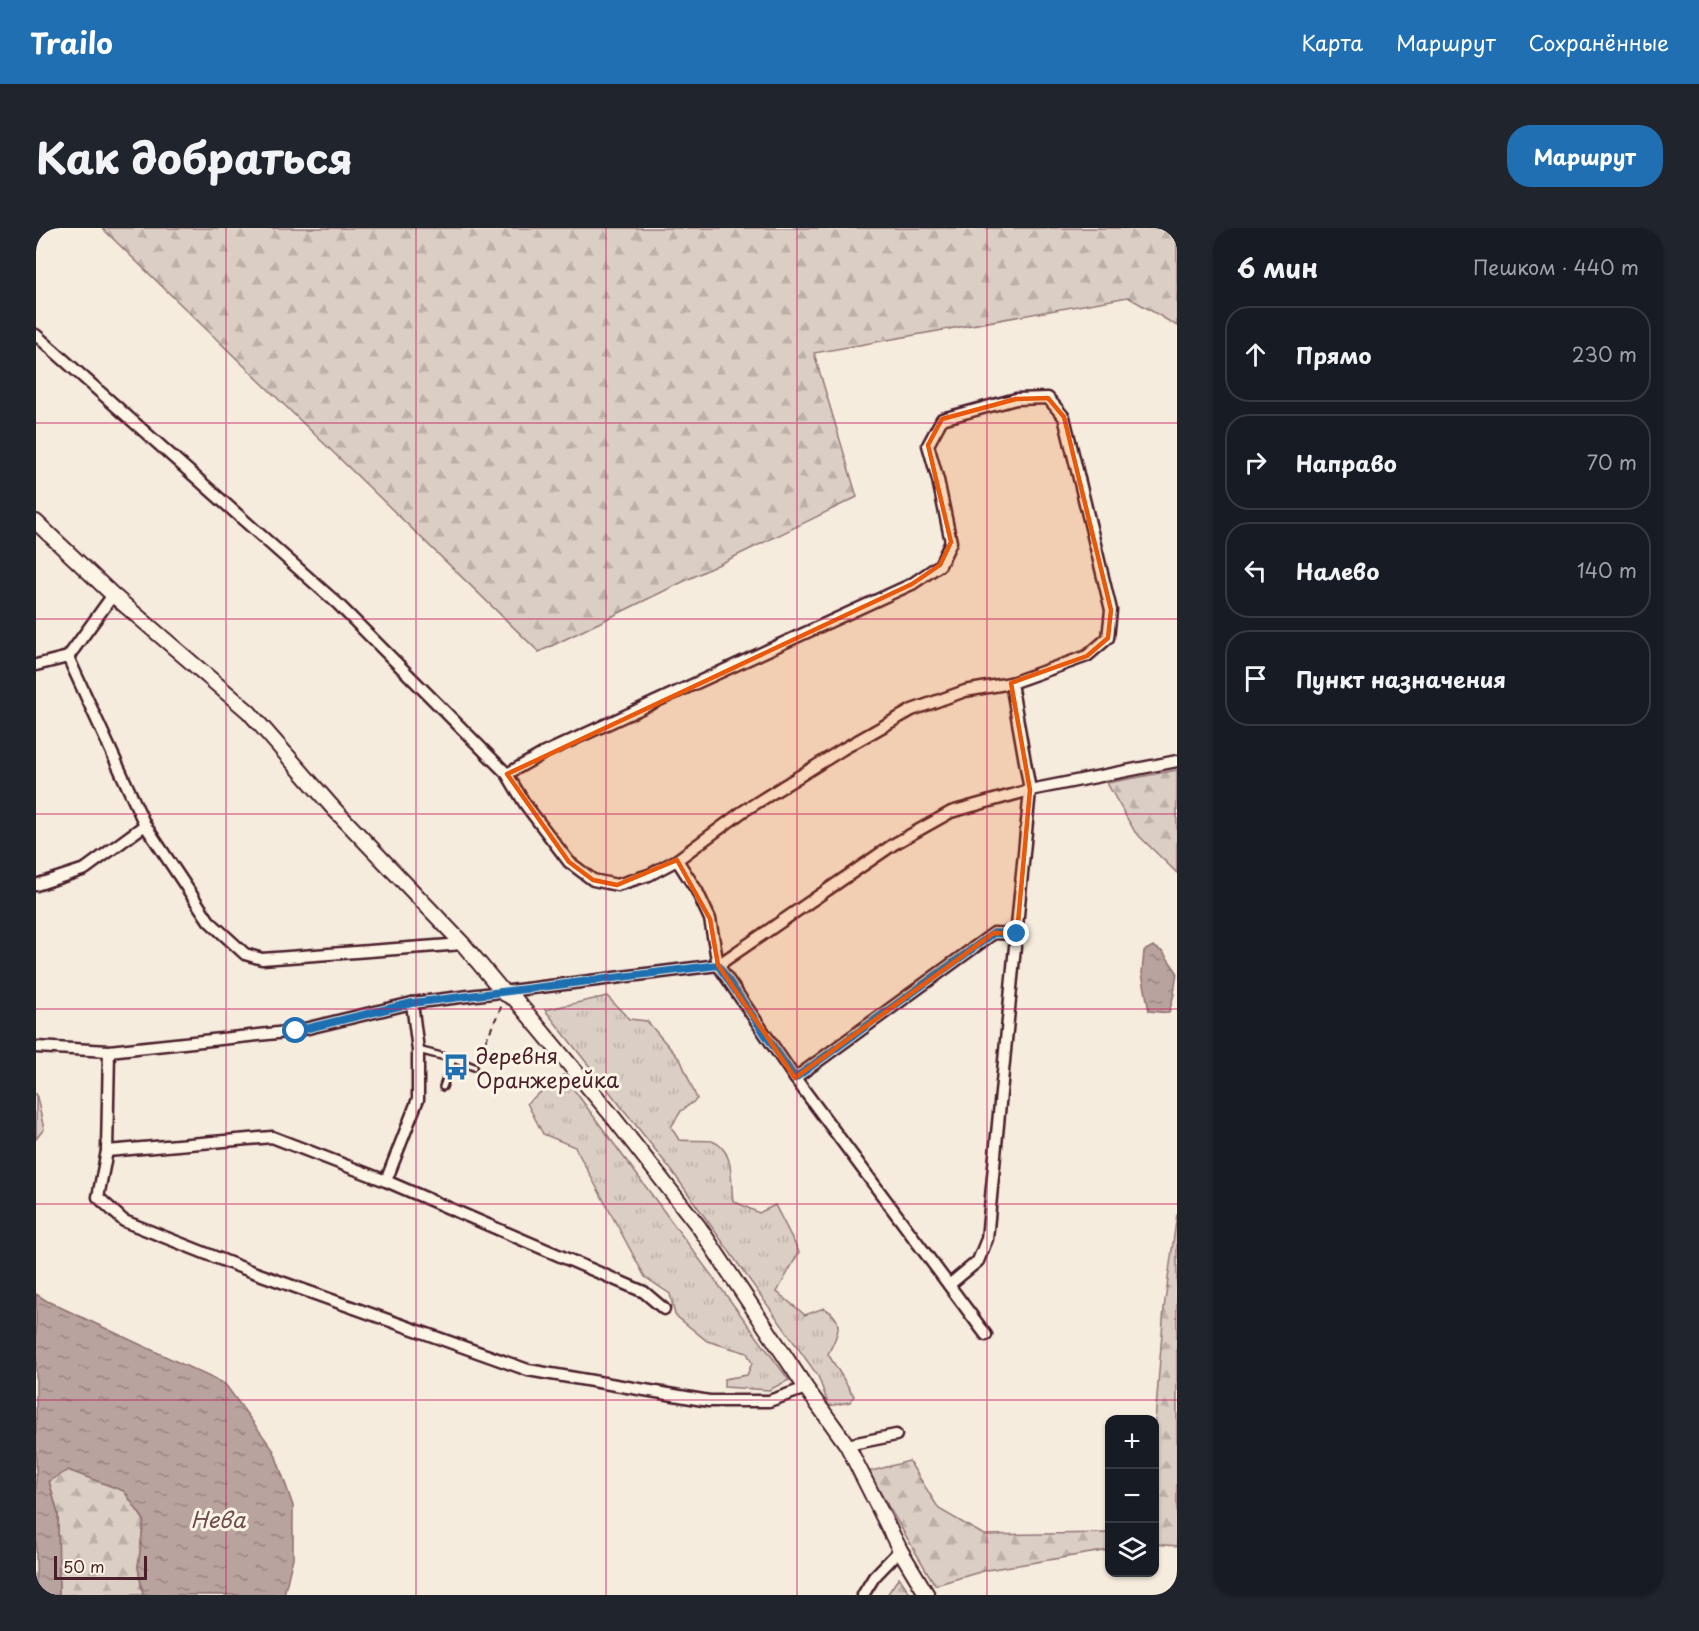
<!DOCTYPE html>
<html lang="ru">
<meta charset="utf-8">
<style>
:root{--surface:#171b24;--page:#20242c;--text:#f1f3f6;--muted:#9ea1a6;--line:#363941;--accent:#1f6fb2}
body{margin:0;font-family:"Playpen Sans",sans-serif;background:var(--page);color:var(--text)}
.controls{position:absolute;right:18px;bottom:18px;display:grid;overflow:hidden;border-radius:12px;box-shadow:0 2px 4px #0004}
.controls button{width:54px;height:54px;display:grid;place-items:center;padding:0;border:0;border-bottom:2px solid var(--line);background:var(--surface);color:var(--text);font:30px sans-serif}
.scale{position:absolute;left:18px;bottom:15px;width:93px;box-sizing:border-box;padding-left:6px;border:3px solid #4a1f2b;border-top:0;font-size:16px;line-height:21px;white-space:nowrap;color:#4a1f2b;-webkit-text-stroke:4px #fcf5e5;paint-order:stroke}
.stop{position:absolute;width:18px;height:18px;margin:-14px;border:4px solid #1f6fb2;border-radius:50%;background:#fff}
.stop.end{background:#1f6fb2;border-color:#fff;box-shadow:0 2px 6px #0008}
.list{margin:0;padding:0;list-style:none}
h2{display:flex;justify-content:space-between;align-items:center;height:78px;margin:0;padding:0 24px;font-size:26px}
h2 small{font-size:20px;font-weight:400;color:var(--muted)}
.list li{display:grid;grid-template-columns:39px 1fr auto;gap:18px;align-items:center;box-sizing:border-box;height:96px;margin:0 12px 12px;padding:0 12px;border:2px solid var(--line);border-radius:24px}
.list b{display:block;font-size:22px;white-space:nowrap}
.list em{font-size:20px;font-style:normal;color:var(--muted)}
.icon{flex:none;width:33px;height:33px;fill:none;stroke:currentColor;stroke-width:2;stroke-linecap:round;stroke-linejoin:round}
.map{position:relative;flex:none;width:1141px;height:1367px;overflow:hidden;border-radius:24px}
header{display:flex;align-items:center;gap:36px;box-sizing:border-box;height:84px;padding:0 30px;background:var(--accent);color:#fff}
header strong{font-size:28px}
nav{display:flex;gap:33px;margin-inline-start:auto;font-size:21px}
.intro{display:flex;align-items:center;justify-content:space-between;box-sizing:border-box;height:144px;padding:0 36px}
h1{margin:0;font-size:42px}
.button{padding:15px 27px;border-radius:24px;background:var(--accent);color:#fff;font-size:21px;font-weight:700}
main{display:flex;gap:36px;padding:0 36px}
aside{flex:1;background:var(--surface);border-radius:24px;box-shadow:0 2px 4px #0004}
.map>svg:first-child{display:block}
.grass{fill:url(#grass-tufts);stroke:#927678;stroke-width:1.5}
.forest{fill:url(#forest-firs);stroke:#927678;stroke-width:1.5}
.water{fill:url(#water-ripples);stroke:#8c6e70;stroke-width:1.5}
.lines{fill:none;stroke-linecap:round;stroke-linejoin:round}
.lane-casing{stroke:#4a1f2b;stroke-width:10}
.street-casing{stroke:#4a1f2b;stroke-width:15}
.secondary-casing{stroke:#4a1f2b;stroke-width:18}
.path{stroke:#4a1f2b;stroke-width:2;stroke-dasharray:6 4.5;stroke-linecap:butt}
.lane{stroke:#fcf5e5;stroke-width:5}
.street{stroke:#fcf5e5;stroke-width:10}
.secondary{stroke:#fcf5e5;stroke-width:14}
.route{stroke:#1f6fb2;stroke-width:8}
.marked{fill:#e8590c;fill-opacity:0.2;stroke:#e8590c;stroke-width:4.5;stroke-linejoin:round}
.grid{fill:none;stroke:#c2185b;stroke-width:1.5;stroke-opacity:0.55}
.labels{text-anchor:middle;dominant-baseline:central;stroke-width:6;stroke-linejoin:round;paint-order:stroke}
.poi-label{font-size:21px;fill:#4a1f2b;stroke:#fcf5e5;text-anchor:start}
.water-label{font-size:22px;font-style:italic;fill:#704d53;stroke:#fcf5e5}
</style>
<header>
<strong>Trailo</strong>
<nav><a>Карта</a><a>Маршрут</a><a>Сохранённые</a></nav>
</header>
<div class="intro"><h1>Как добраться</h1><a class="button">Маршрут</a></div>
<main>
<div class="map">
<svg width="1141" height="1367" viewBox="0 0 1141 1367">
<defs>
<pattern id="grass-tufts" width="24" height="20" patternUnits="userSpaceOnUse" patternTransform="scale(1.5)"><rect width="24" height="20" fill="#dbcec4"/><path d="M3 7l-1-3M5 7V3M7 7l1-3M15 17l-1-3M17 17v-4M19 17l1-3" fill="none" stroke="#bdb0a9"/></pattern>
<pattern id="forest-firs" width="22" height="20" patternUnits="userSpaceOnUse" patternTransform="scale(1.5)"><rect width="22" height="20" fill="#dbcec4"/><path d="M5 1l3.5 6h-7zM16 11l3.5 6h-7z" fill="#bdb0a9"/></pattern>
<pattern id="water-ripples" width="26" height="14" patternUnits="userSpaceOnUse" patternTransform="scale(1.5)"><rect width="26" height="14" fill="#b8a39e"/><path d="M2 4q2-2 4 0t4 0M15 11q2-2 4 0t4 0" fill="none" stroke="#988481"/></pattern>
</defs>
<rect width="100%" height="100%" fill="#f5ecde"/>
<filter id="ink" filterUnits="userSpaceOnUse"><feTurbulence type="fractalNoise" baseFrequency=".0167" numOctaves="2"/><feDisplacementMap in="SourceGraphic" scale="12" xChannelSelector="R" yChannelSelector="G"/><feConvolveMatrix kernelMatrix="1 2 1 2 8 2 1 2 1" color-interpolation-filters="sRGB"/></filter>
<g filter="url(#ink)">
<!-- grass -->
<g class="grass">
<path d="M571 768 593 791 611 793 645 833 661 871 645 883 635 899 643 912C650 913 672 912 676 913 700 922 694 954 697 973L723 985 739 977 763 1024 741 1064 769 1087 788 1080C811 1093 801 1108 792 1126L818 1168 814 1174 793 1178 782 1148 636 943 509 782Z"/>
<polygon points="527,847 753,1152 733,1162 688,1159 688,1151 711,1147 716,1135 711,1125 671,1113 639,1087 634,1066 609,1049 539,919 507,906 491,875"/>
</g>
<!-- forest -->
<g class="forest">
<polygon points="66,0 1141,0 1141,98 1092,69 778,125 821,269 503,424"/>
<polygon points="1141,542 1141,645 1099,604 1071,555"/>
<polygon points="0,865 8,901 0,911"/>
<polygon points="1141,986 1141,1318 1119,1316 1119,1194 1128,1080"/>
<polygon points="873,1233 903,1281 948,1307 1073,1305 1073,1322 951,1342 899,1357 832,1244"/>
<polygon points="32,1242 88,1263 108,1292 102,1339 107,1367 23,1367 22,1286 13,1253"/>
<polygon points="863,1349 875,1367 851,1367"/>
</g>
<!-- water -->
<g class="water">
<polygon points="1117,718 1127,724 1141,744 1138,766 1133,785 1113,783 1106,745 1108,723"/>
<polygon points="0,1066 11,1073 189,1156 238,1223 257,1278 257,1330 248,1367 107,1367 102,1339 108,1292 88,1263 32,1242 13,1253 22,1286 23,1367 0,1367"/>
</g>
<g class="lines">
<!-- lane casing -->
<g class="lane-casing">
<g id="lane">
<polyline points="382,822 417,831 438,839"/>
<polyline points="407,859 417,831"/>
</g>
</g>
<!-- street casing -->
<g class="street-casing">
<g id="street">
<polyline points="0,107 302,376 471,546 489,576 533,634 557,652 581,657 613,647 641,632 706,584 807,521 876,482 929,463 975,455 1051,428 1072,410 1075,382 1028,189 1012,170 980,171 906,191 892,217 902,252 915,314 904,337 876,356 508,525 471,546"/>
<polyline points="32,429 109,597 173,693 209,726 226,731 427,716"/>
<polyline points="0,437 32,429 77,367"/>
<polyline points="641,632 661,663 674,691 682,737 759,850 950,1107"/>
<polyline points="0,657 49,641 109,597"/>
<polyline points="0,819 73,823 260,803 376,775 682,737 858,616 915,584 994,562 1141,533"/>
<polyline points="73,823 71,923 62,969 88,993 209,1041 492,1142 673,1173 733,1173 770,1160"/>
<polyline points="759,850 958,705 981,706"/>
<polyline points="71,923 236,909 350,953 608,1064 628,1081"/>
<polyline points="350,953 382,871 382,822 376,775"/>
<polyline points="913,1057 942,1033 951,1011 994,562 975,455"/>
<polyline points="811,1217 860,1207"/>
<polyline points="827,1367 838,1349 864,1322"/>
</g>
</g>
<!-- secondary casing -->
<g class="secondary-casing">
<polyline id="secondary" points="0,294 77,367 213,484 298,581 427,716 468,765 479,771 573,884 663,999 770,1160 811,1217 864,1322 891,1367"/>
</g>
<!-- path -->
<polyline class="path" points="441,832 466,777"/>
<!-- lane -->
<use href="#lane" class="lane"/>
<!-- street -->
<use href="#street" class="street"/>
<!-- secondary -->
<use href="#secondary" class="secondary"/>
</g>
</g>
<g class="lines" filter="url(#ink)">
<!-- route -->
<polyline class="route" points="260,803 376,775 682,737 759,850 958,705 981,706"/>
</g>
<!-- marked area -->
<path class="marked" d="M1012 170 1028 189 1075 382 1072 410 1051 428 975 455 994 562 981 706 958 705 759 850 682 737 674 691 641 632 581 657 557 652 533 634 471 546 876 356 904 337 915 314 892 217 906 191 980 171Z"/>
<!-- grid -->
<path class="grid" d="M190 0V1367M380 0V1367M570 0V1367M761 0V1367M951 0V1367M0 195H1141M0 391H1141M0 586H1141M0 781H1141M0 976H1141M0 1172H1141"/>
<!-- icons -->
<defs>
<g id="bus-bare" transform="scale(2.07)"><path d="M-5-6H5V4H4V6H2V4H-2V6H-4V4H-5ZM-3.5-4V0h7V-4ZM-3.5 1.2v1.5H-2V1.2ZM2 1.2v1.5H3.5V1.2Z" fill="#1f6fb2" stroke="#fcf5e5" stroke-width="2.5" paint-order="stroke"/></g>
</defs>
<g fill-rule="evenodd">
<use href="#bus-bare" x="420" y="839"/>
</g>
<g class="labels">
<!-- poi labels -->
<g class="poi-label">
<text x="440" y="827">деревня<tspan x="440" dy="24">Оранжерейка</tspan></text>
</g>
<!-- water labels -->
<g class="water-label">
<text x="182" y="1290">Нева</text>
</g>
</g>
</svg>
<div class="controls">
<button>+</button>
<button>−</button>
<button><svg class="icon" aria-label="layers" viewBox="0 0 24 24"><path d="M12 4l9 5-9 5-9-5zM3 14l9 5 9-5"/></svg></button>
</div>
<div class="scale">50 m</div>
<div class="stop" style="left:260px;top:803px"></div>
<div class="stop end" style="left:981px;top:706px"></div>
</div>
<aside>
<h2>6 мин<small>Пешком · 440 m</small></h2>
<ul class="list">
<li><svg class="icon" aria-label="ahead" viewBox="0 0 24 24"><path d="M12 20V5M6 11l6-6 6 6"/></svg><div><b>Прямо</b></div><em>230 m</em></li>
<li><svg class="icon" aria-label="right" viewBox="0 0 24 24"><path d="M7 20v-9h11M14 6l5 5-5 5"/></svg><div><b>Направо</b></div><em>70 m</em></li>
<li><svg class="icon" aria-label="left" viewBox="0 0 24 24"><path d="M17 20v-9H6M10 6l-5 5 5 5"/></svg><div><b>Налево</b></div><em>140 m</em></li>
<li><svg class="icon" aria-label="arrive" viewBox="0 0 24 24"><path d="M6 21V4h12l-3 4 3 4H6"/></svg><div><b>Пункт назначения</b></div></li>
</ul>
</aside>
</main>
